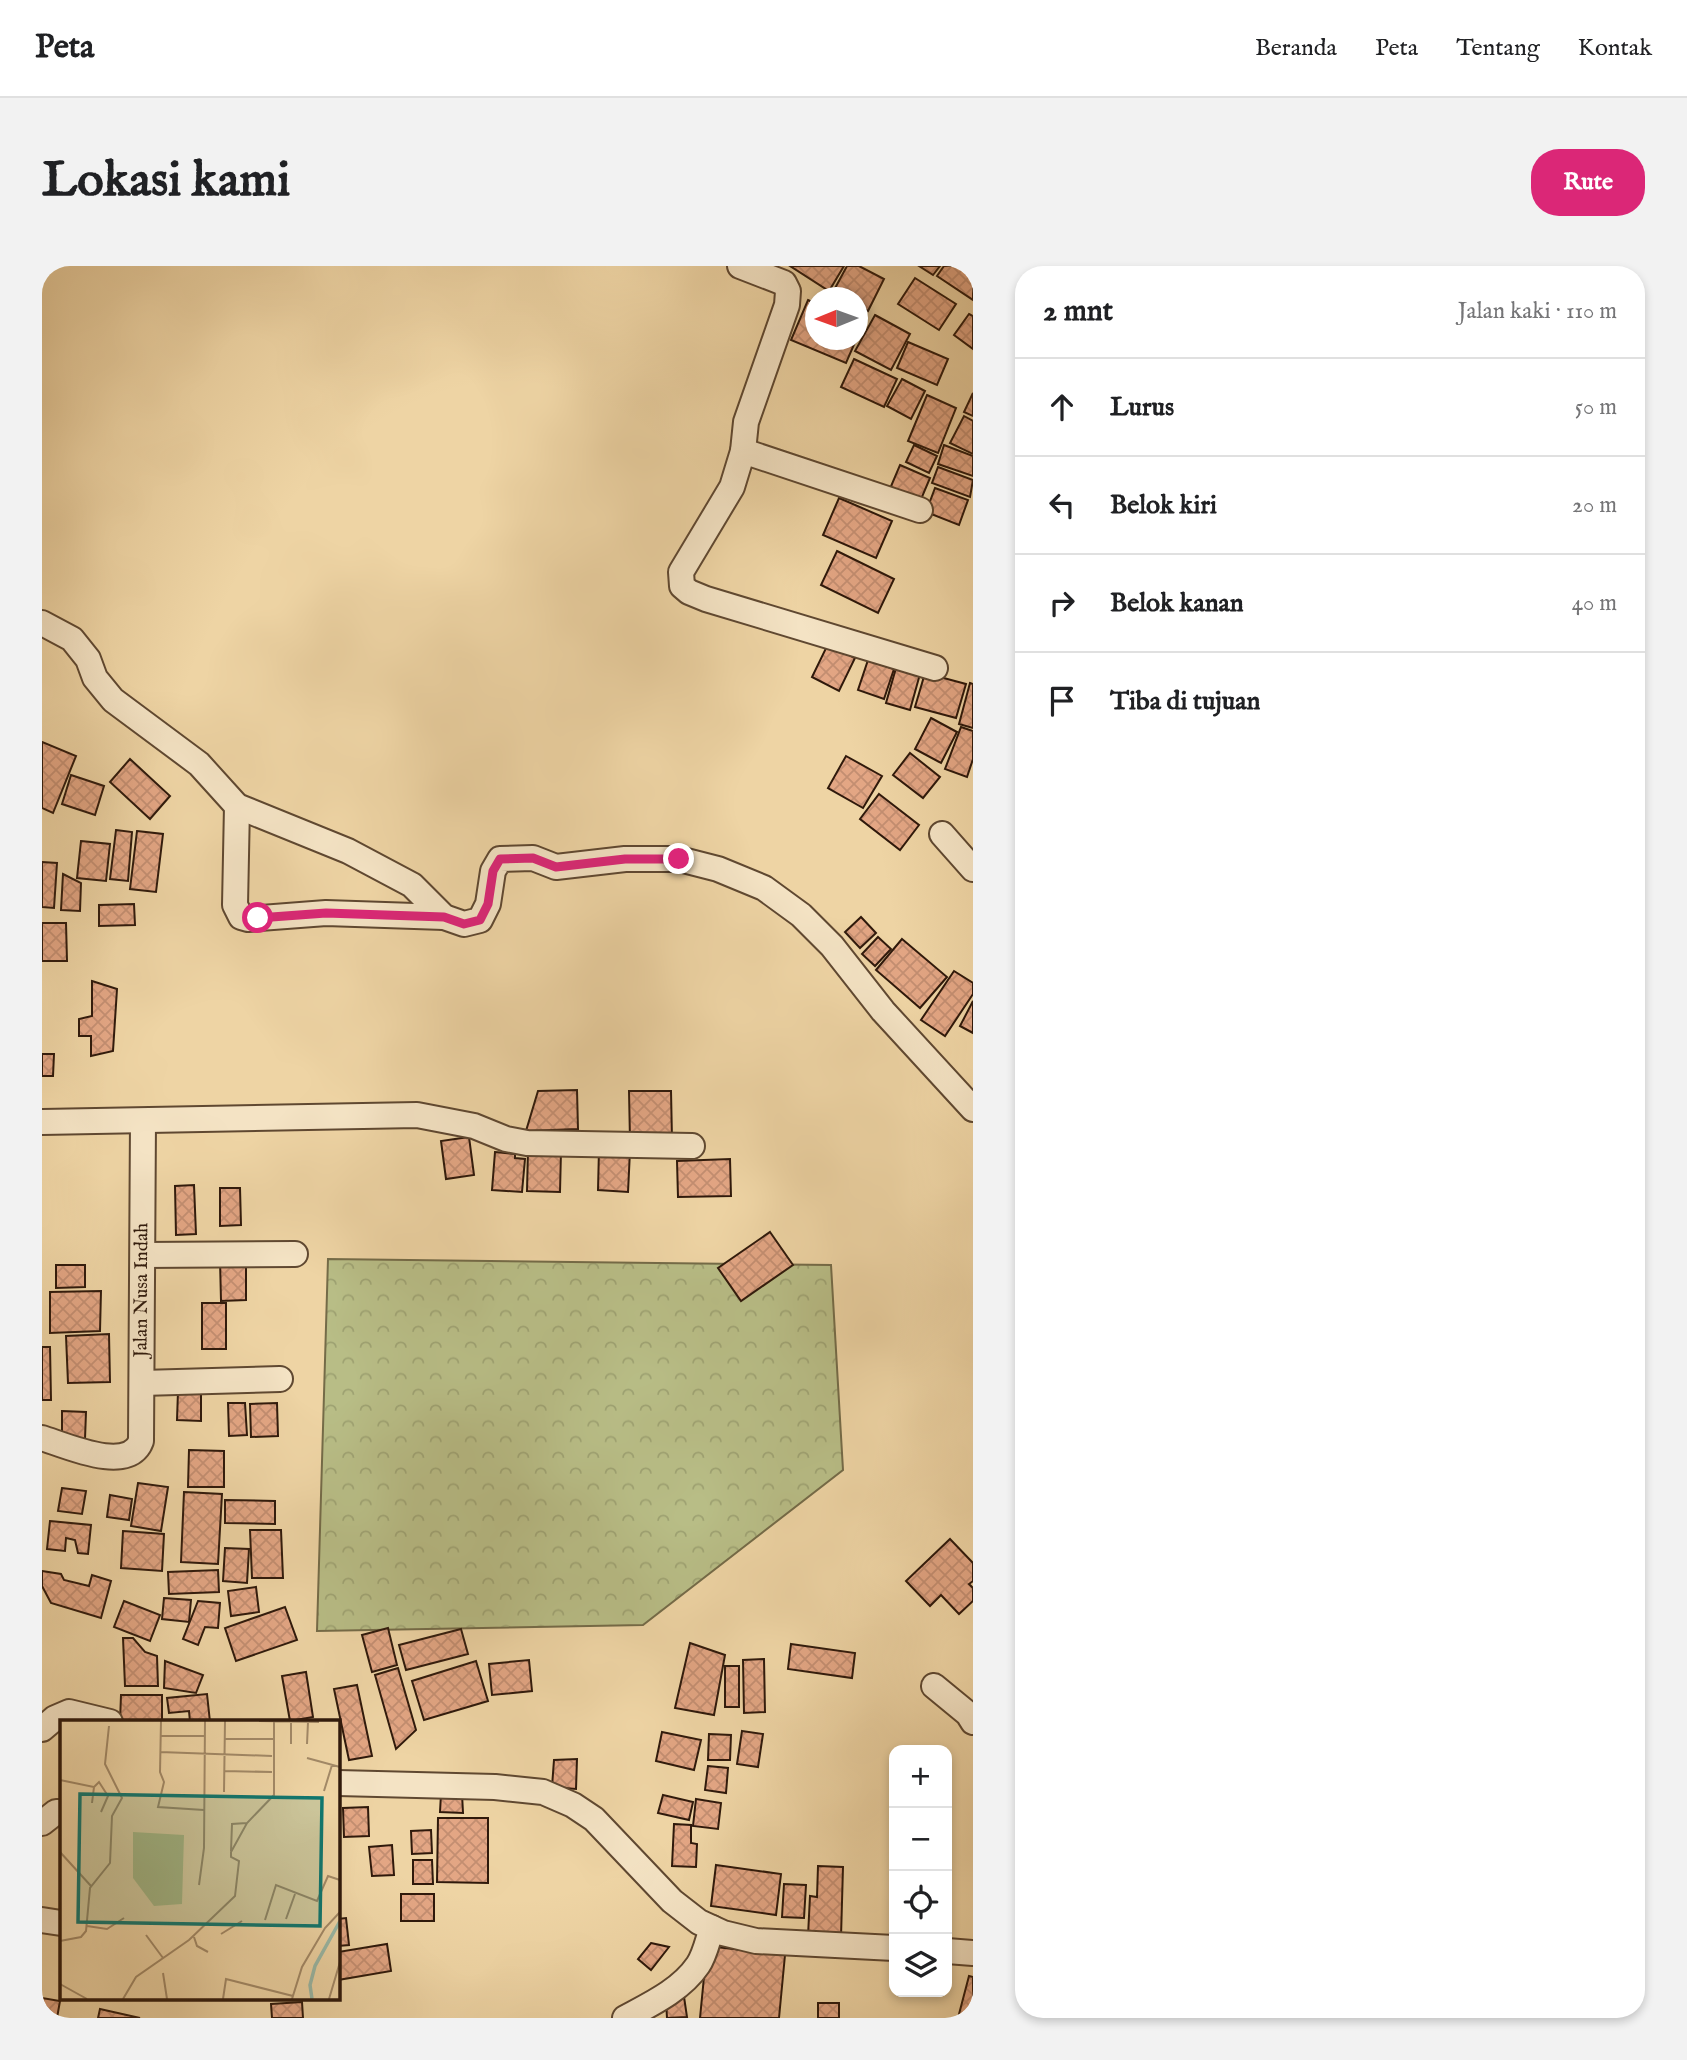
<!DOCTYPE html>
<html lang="id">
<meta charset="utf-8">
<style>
:root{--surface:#fff;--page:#f2f2f2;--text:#202124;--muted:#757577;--line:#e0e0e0;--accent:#db2777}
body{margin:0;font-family:"IM FELL English",serif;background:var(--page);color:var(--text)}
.controls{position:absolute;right:21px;bottom:21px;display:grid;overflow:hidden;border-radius:14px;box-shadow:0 4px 10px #0003}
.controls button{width:63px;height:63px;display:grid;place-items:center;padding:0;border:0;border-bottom:2px solid var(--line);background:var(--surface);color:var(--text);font:35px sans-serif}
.compass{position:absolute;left:763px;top:21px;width:63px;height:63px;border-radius:50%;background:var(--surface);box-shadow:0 4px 10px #0003;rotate:269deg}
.stop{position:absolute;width:21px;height:21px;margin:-16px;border:5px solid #db2777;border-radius:50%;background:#fff}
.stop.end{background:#db2777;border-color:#fff;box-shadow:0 2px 7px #0008}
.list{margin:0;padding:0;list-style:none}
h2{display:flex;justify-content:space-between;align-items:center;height:91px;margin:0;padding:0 28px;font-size:30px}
h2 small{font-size:23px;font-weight:400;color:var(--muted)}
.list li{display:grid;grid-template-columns:46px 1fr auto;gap:21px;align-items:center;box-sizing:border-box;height:98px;padding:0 28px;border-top:2px solid var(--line)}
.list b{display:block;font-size:26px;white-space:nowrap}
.list em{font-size:23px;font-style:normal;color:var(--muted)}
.icon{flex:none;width:38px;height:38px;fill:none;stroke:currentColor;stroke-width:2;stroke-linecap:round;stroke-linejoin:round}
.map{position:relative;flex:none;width:931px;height:1752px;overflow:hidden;border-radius:28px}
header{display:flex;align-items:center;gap:42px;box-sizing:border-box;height:98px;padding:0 35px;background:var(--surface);border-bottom:2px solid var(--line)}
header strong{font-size:33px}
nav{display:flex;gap:38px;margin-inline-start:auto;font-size:24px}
.intro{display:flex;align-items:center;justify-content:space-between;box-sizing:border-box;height:168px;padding:0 42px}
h1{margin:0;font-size:49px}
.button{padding:18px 32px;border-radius:28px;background:var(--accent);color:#fff;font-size:24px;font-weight:700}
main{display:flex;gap:42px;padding:0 42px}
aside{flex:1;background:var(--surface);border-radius:28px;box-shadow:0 4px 10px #0003}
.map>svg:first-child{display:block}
.forest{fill:url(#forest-crowns);stroke:#746b48;stroke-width:2}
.building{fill:url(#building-cross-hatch);stroke:#2f190b;stroke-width:2}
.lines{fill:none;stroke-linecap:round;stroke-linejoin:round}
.minor-casing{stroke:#5f4831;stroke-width:28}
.minor{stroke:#f4e3c4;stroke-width:24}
.route{stroke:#db2777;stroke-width:9}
.labels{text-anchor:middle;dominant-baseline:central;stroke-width:5;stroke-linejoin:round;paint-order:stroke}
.street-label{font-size:19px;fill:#2f190b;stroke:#f4e3c4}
.inset-river{fill:none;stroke:#99b8a6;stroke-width:3.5}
.inset-road{fill:none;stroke:#a28967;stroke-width:2}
.view{fill:#0f766e;fill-opacity:0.15;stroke:#0f766e;stroke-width:3.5}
.inset-edge{fill:none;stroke:#2f190b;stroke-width:3.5}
</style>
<header>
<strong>Peta</strong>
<nav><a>Beranda</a><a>Peta</a><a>Tentang</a><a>Kontak</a></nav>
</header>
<div class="intro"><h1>Lokasi kami</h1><a class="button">Rute</a></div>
<main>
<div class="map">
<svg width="931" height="1752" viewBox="0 0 931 1752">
<defs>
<pattern id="forest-crowns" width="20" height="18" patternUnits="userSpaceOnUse" patternTransform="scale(1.75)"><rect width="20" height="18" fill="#b8bd86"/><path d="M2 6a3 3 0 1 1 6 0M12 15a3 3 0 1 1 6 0" fill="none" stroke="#9ea272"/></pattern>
<pattern id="building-cross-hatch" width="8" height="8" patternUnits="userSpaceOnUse" patternTransform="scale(1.75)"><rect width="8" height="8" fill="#e3a684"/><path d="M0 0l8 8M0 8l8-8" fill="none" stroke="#c38e71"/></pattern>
</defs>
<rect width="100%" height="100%" fill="#eed4a4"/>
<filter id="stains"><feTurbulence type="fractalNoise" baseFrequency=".00286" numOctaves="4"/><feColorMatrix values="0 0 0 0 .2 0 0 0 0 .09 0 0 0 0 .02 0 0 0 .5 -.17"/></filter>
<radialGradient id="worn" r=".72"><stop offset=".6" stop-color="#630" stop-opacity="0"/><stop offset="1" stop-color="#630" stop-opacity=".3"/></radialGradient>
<!-- forest -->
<polygon class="forest" points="286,993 789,999 801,1204 601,1359 275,1365"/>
<!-- building -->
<g class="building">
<polygon points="748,0 802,0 787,25"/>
<polygon points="805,0 817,0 842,13 826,45 816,39 816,32 801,32 791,26"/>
<polygon points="877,0 898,0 891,9"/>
<polygon points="902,0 931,0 931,34 895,10"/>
<polygon points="873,12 914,38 897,64 856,38"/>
<polygon points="766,34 774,38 774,74 814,74 804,97 749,74"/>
<polygon points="927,48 931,50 931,83 912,69"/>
<polygon points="833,49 868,68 849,104 813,85"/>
<polygon points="866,76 906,93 895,119 855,102"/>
<polygon points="812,93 855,113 842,141 799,121"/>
<polygon points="860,113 883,125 869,153 845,140"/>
<polygon points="931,127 931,150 922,146"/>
<polygon points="885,129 914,142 896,187 866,175"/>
<polygon points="922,150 931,155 931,188 908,177"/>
<polygon points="872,179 895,190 887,207 864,196"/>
<polygon points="902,179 931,190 931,210 896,198"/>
<polygon points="858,199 888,212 877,238 847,225"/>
<polygon points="896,201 931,214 928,231 890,217"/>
<polygon points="893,222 926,234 917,259 884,246"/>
<polygon points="797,232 850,255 834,292 781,269"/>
<polygon points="795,285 852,313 836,347 779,319"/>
<polygon points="786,378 813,392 797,425 770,411"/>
<polygon points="826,394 852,403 842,433 816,424"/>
<polygon points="854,402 878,408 868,444 844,437"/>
<polygon points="883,407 924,418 914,452 873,441"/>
<polygon points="928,417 931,418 931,462 917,458"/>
<polygon points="889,452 915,466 899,497 873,483"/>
<polygon points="919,461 931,465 931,493 925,511 903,503"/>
<polygon points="0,476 34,490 11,547 0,542"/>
<polygon points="868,487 898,511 881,532 851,509"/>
<polygon points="804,490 840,510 821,542 786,522"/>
<polygon points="88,493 128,530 108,553 68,516"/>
<polygon points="29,509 62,520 53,549 20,538"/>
<polygon points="837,528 877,559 858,584 818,553"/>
<polygon points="74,564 90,566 86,615 68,613"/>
<polygon points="95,565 121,568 114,626 88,623"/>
<polygon points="39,575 68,578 64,615 35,612"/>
<polygon points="0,596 15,597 12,642 0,641"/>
<polygon points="21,608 39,617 38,645 19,644"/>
<polygon points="92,638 93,659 57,660 57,639"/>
<polygon points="819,651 834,667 818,682 803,666"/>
<polygon points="0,657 24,657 25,695 0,695"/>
<polygon points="836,671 849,683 833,700 820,688"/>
<polygon points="860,673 905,711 878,742 834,704"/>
<polygon points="912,705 931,717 931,728 903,770 879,754"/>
<polygon points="50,715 75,723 71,785 49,790 49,770 37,770 37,753 50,750"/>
<polygon points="931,735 931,767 918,760"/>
<polygon points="0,788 12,788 11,810 0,810"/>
<polygon points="535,824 536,863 484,865 496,825"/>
<polygon points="587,825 629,825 630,873 588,874"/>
<polygon points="427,871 432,909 404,913 399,875"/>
<polygon points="557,883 588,885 586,926 556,924"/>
<polygon points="486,884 519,885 518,926 485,925"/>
<polygon points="453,886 473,888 473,892 483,893 480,926 450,924"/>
<polygon points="688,893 689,930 636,931 635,895"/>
<polygon points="152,919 154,968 134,969 133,920"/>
<polygon points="178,922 198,922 199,959 178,960"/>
<polygon points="728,966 751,999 699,1035 676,1002"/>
<polygon points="178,994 204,994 204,1034 179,1035"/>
<polygon points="14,999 43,999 43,1021 14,1022"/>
<polygon points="59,1025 58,1065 8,1067 8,1026"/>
<rect x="160" y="1037" width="24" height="46"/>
<polygon points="67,1068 68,1116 26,1117 24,1070"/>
<polygon points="0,1081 8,1081 9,1134 0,1134"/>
<polygon points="136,1125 159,1125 159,1155 135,1154"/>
<polygon points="186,1137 203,1137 205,1169 187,1170"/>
<polygon points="235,1137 236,1170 209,1171 208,1138"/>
<polygon points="20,1145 44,1146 43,1173 20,1173"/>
<polygon points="147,1184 182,1185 182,1221 146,1221"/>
<polygon points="96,1217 126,1221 119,1265 89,1260"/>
<polygon points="20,1222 44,1225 40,1248 16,1245"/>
<polygon points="142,1226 180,1228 176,1298 139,1296"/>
<polygon points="68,1229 90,1233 87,1254 65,1251"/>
<polygon points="183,1234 233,1235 233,1258 183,1257"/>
<polygon points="8,1255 49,1259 46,1288 36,1287 33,1274 24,1272 23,1285 5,1283"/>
<polygon points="208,1264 239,1264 241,1312 210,1312"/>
<polygon points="81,1265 122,1268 120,1305 79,1302"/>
<polygon points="908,1273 931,1297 931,1315 927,1318 931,1322 931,1335 917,1348 899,1329 888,1340 864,1315"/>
<polygon points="183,1282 207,1283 205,1317 181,1315"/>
<polygon points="176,1304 177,1326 127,1328 126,1306"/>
<polygon points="0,1305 19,1308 22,1314 47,1320 50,1309 69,1315 59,1352 9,1337 0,1320"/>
<polygon points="214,1321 217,1346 189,1350 186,1325"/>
<polygon points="122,1332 149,1334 147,1356 120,1353"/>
<polygon points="82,1335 118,1349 108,1375 72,1361"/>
<polygon points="156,1335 178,1337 176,1362 163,1361 156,1379 141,1373"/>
<polygon points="243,1341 255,1374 194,1395 183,1362"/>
<polygon points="346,1362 355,1399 330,1406 320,1369"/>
<polygon points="419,1363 426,1388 364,1404 357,1379"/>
<polygon points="81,1372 91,1372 103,1386 115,1390 116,1420 83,1420"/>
<polygon points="648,1377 683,1389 672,1449 633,1442"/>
<polygon points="749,1378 813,1387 810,1412 746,1403"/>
<polygon points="722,1393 723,1446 702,1447 701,1394"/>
<polygon points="487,1394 490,1425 450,1429 447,1398"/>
<polygon points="123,1395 161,1409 154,1427 122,1422"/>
<polygon points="434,1395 446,1435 382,1454 370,1415"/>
<rect x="683" y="1400" width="14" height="41"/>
<polygon points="356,1402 374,1464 354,1483 333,1409"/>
<polygon points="264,1406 271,1451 248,1455 240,1410"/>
<polygon points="315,1419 330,1490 307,1494 292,1423"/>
<polygon points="165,1428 168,1456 148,1456 147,1445 127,1447 125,1432"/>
<polygon points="79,1429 120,1429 120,1456 78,1456"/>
<polygon points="700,1465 721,1468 716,1501 695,1498"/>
<polygon points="620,1466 659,1474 652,1504 614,1495"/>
<polygon points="667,1468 689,1469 688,1494 666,1494"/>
<polygon points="535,1493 534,1523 510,1521 512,1494"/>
<polygon points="666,1500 686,1502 684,1527 663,1524"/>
<polygon points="399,1528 420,1528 421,1547 398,1546"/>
<polygon points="621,1529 651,1536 647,1554 616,1547"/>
<polygon points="654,1533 679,1537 676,1563 651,1560"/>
<polygon points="326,1541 327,1570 302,1571 301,1542"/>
<polygon points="396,1552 446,1552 446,1617 395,1616"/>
<polygon points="632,1558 649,1559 649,1577 655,1578 654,1601 630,1600"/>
<polygon points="389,1564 390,1587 370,1588 369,1565"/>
<polygon points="350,1579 352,1609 330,1610 327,1581"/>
<polygon points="371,1594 390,1594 391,1618 371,1618"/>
<polygon points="674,1599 739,1608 734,1649 669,1640"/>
<polygon points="776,1600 801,1601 799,1671 766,1670 768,1630 775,1631"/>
<polygon points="742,1618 764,1619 762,1652 740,1651"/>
<rect x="359" y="1628" width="33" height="27"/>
<polygon points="304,1652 307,1679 296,1680 296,1653"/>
<polygon points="609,1677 627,1681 609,1704 596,1693"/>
<polygon points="345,1678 349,1705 296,1714 296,1686"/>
<polygon points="665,1680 743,1689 737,1752 658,1752"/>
<polygon points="927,1710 931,1711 931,1752 916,1752"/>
<polygon points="641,1724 645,1751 625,1752 624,1734"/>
<polygon points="0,1732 18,1735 15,1752 0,1752"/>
<polygon points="260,1736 261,1752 230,1752 229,1738"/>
<rect x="776" y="1737" width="21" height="15"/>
<polygon points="58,1743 98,1752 56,1752"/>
</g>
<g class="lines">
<!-- minor casing -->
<g class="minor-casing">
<g id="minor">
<polyline points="698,0 742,17 746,25 745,39 704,156 701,185 690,221 639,306 640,320 647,326 664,333 893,402"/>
<polyline points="701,185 878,244"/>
<polyline points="0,357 30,373 46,393 53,412 71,434 157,498 195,540 306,585 370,619 402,651 422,658 438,654 446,638 451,605 458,593 491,592 514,601 583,593 637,593 676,603 722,622 759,649 790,680 841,745 931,843"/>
<polyline points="195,540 193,639 199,651 206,653 284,647 402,651"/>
<polyline points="900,568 931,603"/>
<polyline points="0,856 375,849 432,860 464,873 485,877 650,880"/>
<polyline points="101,989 253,988"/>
<polyline points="100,1117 238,1113"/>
<path id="s1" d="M0 1172C25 1180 87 1208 99 1175L101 855"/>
<polyline points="892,1420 926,1448 931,1456"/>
<polyline points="0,1463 13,1452 27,1446 68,1456"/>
<polyline points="296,1517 453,1521 501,1526 531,1539 552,1553 630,1635 657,1656 681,1667 714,1675 852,1682"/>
<polyline points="0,1557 14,1546 19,1546"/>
<polyline points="0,1654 19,1657"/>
<polyline points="905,1685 931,1687"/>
<path d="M583 1752C609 1738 639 1724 656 1699 663 1689 666 1673 670 1662"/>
</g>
</g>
<!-- minor -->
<use href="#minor" class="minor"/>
</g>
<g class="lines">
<!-- route -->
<polyline class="route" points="216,652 284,647 402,651 422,658 438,654 446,638 451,605 458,593 491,592 514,601 583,593 637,593"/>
</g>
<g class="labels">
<!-- street labels -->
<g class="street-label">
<text stroke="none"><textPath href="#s1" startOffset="259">Jalan Nusa Indah</textPath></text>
</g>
</g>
<!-- overview -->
<g transform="translate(18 1454)">
<rect width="280" height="280" fill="#eed4a4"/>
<path d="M73 112 124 115 122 184 94 186 73 158Z" fill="#b8bd86"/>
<path class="inset-river" d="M252 279 250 265 255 246 280 201"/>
<path class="inset-road" d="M101 1 100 52 104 62 98 87 144 90M199 1 259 2M100 16H144M164 19H213M231 24V2M247 24 248 2M100 32 212 36M247 38 280 47M164 51 212 52M0 60 34 67 32 83M34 67 39 62 48 76 41 92M264 71 272 45M164 72 165 1M171 131 172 104 187 103M0 132 31 166M139 165 144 128 145 1M226 199 235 174M205 200 216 165 257 181 268 156 280 160M27 206 47 209 64 198M161 214 182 201M86 215 103 238M134 217 137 226 148 232M0 221 21 217 26 211 30 168 50 143 52 96 62 78 45 44 49 6M103 253 107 279M0 264 27 279M63 279 76 257 129 220 175 176 179 141 171 137V132L187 103 214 75V1M163 279 166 259 233 276M232 279 242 247 265 208 280 192M269 279 280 242"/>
<path class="view" d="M20 74 262 78 260 206 18 202Z"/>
<rect width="280" height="280" class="inset-edge"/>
</g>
<rect width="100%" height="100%" filter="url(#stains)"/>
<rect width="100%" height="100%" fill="url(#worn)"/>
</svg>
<div class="controls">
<button>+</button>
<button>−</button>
<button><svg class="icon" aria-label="locate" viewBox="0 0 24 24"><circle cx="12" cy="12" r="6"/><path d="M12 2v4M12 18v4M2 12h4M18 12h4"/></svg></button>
<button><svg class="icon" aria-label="layers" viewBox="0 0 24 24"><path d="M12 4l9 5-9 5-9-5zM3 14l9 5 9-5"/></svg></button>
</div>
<svg class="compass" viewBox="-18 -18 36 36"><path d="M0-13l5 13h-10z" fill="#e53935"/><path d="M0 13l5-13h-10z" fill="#757577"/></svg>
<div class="stop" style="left:216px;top:652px"></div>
<div class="stop end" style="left:637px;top:593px"></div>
</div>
<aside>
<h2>2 mnt<small>Jalan kaki · 110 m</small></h2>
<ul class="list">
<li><svg class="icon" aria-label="ahead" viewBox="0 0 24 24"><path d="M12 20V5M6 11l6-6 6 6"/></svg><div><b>Lurus</b></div><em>50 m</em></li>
<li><svg class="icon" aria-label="left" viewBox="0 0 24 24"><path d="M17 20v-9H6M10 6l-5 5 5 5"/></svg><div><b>Belok kiri</b></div><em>20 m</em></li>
<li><svg class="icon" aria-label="right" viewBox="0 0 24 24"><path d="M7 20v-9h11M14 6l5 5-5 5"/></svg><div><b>Belok kanan</b></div><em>40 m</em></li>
<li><svg class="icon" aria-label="arrive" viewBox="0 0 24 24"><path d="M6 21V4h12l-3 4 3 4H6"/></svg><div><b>Tiba di tujuan</b></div></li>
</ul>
</aside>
</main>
